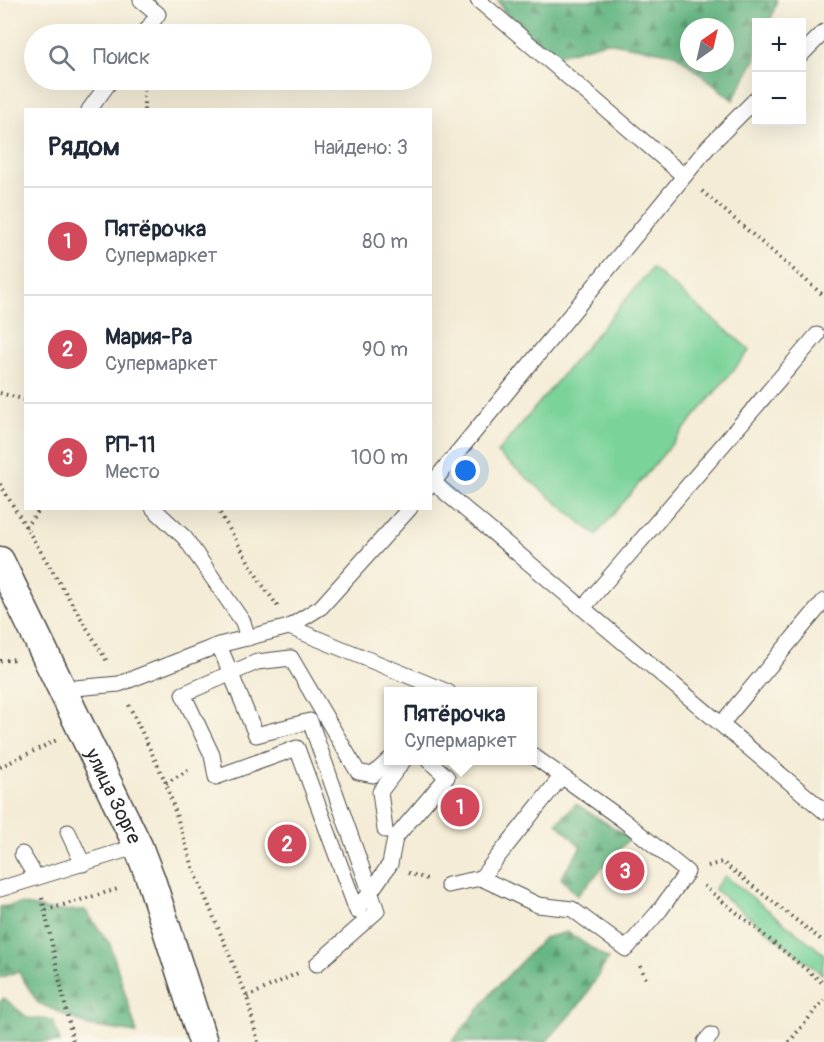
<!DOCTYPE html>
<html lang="ru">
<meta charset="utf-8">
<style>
:root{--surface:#fff;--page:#f2f2f3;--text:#1f2937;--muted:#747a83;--line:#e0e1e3;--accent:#d1495b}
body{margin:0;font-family:Pangolin,sans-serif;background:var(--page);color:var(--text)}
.controls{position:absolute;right:18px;top:18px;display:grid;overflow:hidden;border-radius:0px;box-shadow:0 6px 24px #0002}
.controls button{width:54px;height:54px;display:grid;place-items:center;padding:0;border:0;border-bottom:2px solid var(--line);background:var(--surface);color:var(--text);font:30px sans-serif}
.compass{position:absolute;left:680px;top:18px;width:54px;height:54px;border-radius:50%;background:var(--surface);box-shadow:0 6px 24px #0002;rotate:34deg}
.you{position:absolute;left:466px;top:471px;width:21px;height:21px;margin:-15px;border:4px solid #fff;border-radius:50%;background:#1a73e8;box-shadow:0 0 0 9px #1a73e833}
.badge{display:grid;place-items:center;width:39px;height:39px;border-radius:50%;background:var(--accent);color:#fff;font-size:20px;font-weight:700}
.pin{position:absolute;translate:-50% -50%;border:3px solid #fff;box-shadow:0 2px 6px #0006}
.popup{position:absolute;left:384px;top:687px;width:153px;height:78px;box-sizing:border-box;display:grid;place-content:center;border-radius:0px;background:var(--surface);filter:drop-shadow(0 2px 4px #0005);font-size:20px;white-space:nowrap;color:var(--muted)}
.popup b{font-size:22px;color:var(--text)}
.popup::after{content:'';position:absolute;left:50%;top:100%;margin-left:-12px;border:12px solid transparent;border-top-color:var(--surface)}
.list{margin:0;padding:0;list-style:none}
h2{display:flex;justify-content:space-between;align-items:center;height:78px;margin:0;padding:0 24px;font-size:26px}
h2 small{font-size:20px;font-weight:400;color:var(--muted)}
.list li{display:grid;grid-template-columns:39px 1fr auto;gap:18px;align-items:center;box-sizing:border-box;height:108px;padding:0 24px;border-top:2px solid var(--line)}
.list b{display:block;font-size:22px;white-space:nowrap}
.list p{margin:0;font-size:20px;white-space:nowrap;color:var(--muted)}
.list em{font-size:20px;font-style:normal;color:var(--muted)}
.icon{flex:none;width:33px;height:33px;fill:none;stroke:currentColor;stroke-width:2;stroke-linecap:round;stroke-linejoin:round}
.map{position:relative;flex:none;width:824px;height:1042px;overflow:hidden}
.search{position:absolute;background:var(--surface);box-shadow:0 6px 24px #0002;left:24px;top:24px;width:408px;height:66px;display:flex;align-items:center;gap:15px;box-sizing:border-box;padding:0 21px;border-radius:33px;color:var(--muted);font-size:22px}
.panel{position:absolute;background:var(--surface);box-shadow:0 6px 24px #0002;left:24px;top:108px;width:408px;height:402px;border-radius:0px}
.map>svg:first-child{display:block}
.green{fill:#7ad399;stroke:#527f62;stroke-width:1.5}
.forest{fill:url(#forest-firs);stroke:#477056;stroke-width:1.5;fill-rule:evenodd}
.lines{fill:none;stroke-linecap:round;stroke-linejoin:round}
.lane-casing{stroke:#494845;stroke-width:17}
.street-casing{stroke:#494845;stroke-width:31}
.path{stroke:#494845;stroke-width:4;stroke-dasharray:1.5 4.5;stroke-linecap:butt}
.lane{stroke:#fff;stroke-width:15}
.street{stroke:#fff;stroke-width:28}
.labels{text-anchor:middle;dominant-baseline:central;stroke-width:4.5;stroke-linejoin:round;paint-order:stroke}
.street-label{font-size:20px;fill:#2b2b2b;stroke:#fbf7ec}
</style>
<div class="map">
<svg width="824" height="1042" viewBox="0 0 824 1042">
<defs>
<pattern id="forest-firs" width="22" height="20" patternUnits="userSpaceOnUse" patternTransform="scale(1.5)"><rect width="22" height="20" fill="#63b581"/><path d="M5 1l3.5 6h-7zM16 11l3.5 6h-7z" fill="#52936a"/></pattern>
</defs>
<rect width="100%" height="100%" fill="#fbf7ec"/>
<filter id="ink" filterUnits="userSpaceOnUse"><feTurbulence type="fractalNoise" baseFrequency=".0167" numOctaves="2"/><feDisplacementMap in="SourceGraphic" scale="12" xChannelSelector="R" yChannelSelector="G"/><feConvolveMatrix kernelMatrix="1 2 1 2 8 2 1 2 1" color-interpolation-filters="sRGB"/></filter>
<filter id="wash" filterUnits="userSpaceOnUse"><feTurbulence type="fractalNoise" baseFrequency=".008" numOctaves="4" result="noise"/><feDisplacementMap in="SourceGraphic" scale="24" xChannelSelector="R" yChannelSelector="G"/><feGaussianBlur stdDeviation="1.35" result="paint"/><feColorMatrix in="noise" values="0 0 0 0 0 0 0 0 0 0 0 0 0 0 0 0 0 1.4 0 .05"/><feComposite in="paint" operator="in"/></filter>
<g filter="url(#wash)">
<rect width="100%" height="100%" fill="#f4ecd6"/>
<!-- green -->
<g class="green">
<polygon points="652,268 750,350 596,535 497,453"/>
<polygon points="725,876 824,954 822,974 714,889"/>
</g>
<!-- forest -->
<g class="forest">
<path d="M498 0H777L770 22H756V58L733 100 675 54 606 42 556 56C538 41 505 23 498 0ZM689 27H725V63H689Z"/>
<polygon points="576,804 630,838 577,896 561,878 581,847 557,823"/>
<polygon points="21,904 55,911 85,910 110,944 137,1033 89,1026 38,1003 18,971 0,978 0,907"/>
<polygon points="567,932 608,959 583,1000 546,1042 452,1042 494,990 544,938"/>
<polygon points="4,998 28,1018 53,1020 60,1042 0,1042 0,1002"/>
</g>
</g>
<g filter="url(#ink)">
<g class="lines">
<!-- lane casing -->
<g class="lane-casing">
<g id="lane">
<polyline points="141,0 158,14 144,34"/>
<polyline points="478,0 684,176"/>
<polyline points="802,54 824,32"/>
<polyline points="89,110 111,80"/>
<polyline points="434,483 824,811"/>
<polyline points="430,486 709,146 756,99"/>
<polyline points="153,508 185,538 243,622 248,638"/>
<polyline points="583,608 817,335"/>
<polyline points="289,627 448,692"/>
<polyline points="219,645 256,735 310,721 377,911 317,964"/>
<polyline points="64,689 119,684 219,645 289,627 321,607 410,508"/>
<polyline points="722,723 824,601"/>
<polyline points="389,760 373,775 358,772 291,658 257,662 183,694 212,755 216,777 297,748 357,911 390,864 395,838 447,777 428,760"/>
<polyline points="385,830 380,792 404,760"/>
<polyline points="68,832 83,864"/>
<polyline points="22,854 36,877"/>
<polyline points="481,878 538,905 572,909 626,949 660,910 687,872 623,820 532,755"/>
<polyline points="448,885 481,878 561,777"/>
<polyline points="0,889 138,846"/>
<polyline points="705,1042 711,1035"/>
</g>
</g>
<!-- street casing -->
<g class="street-casing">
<g id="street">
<path id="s1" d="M0 561 138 846 151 880 203 1042"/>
</g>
</g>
<!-- path -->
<g class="path">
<polyline points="144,110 144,80"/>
<polyline points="702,191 824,296"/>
<polyline points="0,393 26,400"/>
<polyline points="0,484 108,663"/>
<polyline points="217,508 261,583 279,608"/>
<polyline points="25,527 41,508"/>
<polyline points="0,661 16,659"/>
<polyline points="129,705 166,783 194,870 247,997 258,1042"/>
<polyline points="0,767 57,740"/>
<polyline points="166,783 192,768"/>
<polyline points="708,866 722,862 824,942"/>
<polyline points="408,873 427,879"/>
<polyline points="704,886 824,984"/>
<polyline points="42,898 73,1042"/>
<polyline points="46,910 118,889"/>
<polyline points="640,966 647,981"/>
<polyline points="247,997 298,973"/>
<polyline points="789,1042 824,1000"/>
</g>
<!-- lane -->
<use href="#lane" class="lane"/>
<!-- street -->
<use href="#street" class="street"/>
</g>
</g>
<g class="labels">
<!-- street labels -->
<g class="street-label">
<text stroke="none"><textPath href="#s1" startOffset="261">улица Зорге</textPath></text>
</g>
</g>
</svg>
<div class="controls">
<button>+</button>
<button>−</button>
</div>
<svg class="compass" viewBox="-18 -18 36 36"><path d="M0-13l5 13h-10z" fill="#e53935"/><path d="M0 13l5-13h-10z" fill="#747a83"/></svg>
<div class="you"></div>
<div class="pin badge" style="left:460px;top:807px">1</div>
<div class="popup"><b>Пятёрочка</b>Супермаркет</div>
<div class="pin badge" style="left:287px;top:844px">2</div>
<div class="pin badge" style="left:625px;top:871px">3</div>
<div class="search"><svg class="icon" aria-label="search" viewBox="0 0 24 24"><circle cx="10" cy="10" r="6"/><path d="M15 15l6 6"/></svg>Поиск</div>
<section class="panel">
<h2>Рядом<small>Найдено: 3</small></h2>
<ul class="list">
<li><span class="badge">1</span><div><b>Пятёрочка</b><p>Супермаркет</p></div><em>80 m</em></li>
<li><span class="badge">2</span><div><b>Мария-Ра</b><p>Супермаркет</p></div><em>90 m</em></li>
<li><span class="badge">3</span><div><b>РП-11</b><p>Место</p></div><em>100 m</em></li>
</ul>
</section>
</div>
